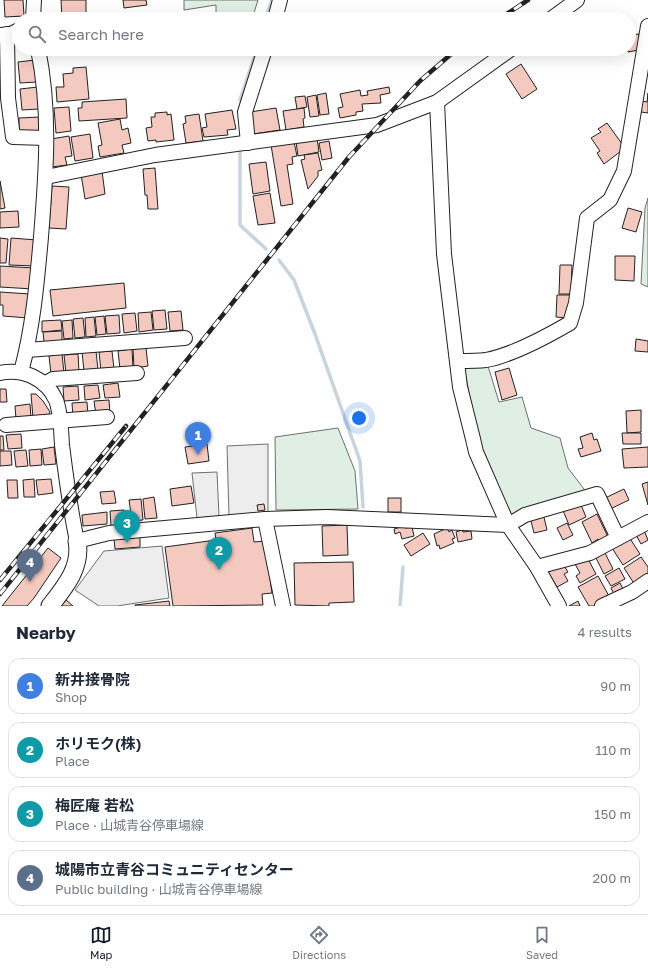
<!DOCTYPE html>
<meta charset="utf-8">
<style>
:root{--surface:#fff;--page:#f2f2f3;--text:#1f2937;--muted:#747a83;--line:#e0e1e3;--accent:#111827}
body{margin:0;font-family:"Golos Text","Noto Sans JP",sans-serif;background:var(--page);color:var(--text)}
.you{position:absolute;left:359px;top:418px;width:14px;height:14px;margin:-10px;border:3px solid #fff;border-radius:50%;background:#1a73e8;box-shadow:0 0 0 6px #1a73e833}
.badge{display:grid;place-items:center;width:26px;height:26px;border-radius:50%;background:var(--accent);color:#fff;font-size:13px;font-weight:700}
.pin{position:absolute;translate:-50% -33px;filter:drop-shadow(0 1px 2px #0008)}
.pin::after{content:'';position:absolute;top:21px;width:14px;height:12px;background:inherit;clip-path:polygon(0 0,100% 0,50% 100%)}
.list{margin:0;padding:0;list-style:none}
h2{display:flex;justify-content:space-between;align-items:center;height:52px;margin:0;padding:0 16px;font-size:17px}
h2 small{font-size:13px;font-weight:400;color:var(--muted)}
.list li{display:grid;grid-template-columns:26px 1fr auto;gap:12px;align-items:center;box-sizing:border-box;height:56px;margin:0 8px 8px;padding:0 8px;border:1px solid var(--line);border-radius:12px}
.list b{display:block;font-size:15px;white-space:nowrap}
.list p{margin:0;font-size:13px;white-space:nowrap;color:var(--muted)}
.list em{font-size:13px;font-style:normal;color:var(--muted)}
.icon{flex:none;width:22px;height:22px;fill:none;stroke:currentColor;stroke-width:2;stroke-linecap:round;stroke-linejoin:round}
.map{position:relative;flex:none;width:648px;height:606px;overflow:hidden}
.search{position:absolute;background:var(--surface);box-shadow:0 4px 16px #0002;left:12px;right:12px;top:12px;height:44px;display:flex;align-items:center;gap:10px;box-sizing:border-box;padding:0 14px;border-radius:22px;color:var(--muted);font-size:15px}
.sheet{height:308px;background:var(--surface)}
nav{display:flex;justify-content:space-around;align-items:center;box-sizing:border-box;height:56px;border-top:1px solid var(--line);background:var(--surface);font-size:11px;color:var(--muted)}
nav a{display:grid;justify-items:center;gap:2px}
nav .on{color:var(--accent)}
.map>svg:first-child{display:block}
.green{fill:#e0efe3;stroke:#6f6f6f}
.parking{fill:#ededed;stroke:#6f6f6f}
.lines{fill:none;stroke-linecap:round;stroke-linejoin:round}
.stream{stroke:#c7d3dd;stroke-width:3.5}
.building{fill:#f3c9c0;stroke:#222}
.minor-casing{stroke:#222;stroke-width:16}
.major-casing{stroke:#222;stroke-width:19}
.minor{stroke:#fff;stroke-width:14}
.major{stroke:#fff;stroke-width:17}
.rail-casing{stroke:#222;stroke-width:4.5}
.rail{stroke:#fff;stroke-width:3;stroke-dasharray:9;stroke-linecap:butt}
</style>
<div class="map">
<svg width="648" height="606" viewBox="0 0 648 606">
<rect width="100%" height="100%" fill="#fff"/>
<!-- green -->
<g class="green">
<polygon points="184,0 258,0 252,19 216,19 216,5 184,10"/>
<polygon points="648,198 648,287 641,284 645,208"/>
<polygon points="488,366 499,402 522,397 531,428 560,438 568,468 587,493 512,517 478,439 464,367"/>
<polygon points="338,428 355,471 358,509 276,510 275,437"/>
</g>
<!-- parking -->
<g class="parking">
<polygon points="268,444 268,514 229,516 227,446"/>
<polygon points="217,472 219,516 197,518 192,473"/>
<polygon points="162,546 169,598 117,606 99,606 75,590 104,551"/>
</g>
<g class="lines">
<!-- stream -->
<g class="stream">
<polyline points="265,19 272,0"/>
<polyline points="240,100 257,49"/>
<polyline points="240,153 240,225 266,249"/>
<polyline points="279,260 294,280 315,334 360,461 363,507"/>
<polyline points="400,606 403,567"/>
</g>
</g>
<!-- building -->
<g class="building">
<polygon points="4,0 23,0 24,16 5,17"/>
<polygon points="61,0 86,0 86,19 62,19"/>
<polygon points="123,0 146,0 147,5 124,8"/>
<polygon points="151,15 151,19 127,19"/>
<polygon points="639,34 640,46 639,50 628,52 629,35"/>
<polygon points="56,49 86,49 86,54 56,53"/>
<polygon points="35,60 37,82 20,83 18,62"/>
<polygon points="521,64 537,89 522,99 506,74"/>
<polygon points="86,67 89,99 57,102 56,87 64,87 63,74 73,73 73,68"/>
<polygon points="38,87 39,109 22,110 20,89"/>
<polygon points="389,87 390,93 380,95 381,103 362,104 363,111 356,112 356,115 340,118 338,108 343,107 340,94 360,90 361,96 368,95 367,91"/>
<polygon points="326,93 329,114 320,115 317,95"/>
<polygon points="648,93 648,113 641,112 642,101 647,102"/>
<polygon points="316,95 319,116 310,117 307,97"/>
<polygon points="305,96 307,107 297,109 295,97"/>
<polygon points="126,99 127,118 79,121 78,108 82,108 82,102"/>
<polygon points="69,107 71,131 56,133 54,108"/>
<polygon points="276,108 280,130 253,134 250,112"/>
<polygon points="304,108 305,118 303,119 304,127 286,130 283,111"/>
<polygon points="232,110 236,129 227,130 228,135 204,137 202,128 207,127 205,114"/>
<polygon points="167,112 167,115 171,114 174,140 156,142 156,140 148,141 146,128 152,127 151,117 155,117 155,113"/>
<polygon points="199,114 203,141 186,143 183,124 186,123 185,116"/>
<polygon points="40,117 41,131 19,132 19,118"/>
<polygon points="120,119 122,130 128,128 131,143 122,145 124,153 100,157 98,146 102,145 98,123"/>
<polygon points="607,123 625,148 604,164 597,153 600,151 591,138 601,132 598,129"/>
<polygon points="90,134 93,158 75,161 71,137"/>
<polygon points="69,136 72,156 65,157 67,165 52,167 50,155 53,154 51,139"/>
<polygon points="317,138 319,152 298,156 296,142"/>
<polygon points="329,141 332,158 322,160 319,143"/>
<polygon points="294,142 297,156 292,157 293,164 287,165 293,204 281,206 271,145"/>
<polygon points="318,153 322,170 318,171 318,176 308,189 301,160 305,159 304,155"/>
<polygon points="266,162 270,191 253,194 249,164"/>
<polygon points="155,168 158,209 148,209 147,195 145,195 143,169"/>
<polygon points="102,171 105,194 85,199 81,174"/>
<polygon points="0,181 5,208 0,209"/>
<polygon points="52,186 69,187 66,229 49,228"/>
<polygon points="270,193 275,223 258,225 253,196"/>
<polygon points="628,208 642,212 636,232 622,228"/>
<polygon points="18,211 19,227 0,228 0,212"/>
<polygon points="0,238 8,239 6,263 0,263"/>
<polygon points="11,238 37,240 35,266 9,265"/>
<polygon points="615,256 635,256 634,281 615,280"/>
<polygon points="560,265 572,265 571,294 559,294"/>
<polygon points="0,266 34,268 33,289 0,287"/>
<polygon points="124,283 126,308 53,316 50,290"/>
<polygon points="0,292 30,294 28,318 3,316 3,305 0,305"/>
<polygon points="557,295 571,295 571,311 566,311 566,318 556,317"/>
<polygon points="165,310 167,329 154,330 152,311"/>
<polygon points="181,311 183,330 170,331 168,312"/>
<polygon points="151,312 153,330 139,332 138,313"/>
<polygon points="135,313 137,331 124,333 122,314"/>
<polygon points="119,315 120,333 107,334 105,316"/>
<polygon points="104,316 106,334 97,335 95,317"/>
<polygon points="94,317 96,336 86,337 85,318"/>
<polygon points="83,318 85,337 75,338 73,319"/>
<polygon points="61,320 62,330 42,332 42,321"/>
<polygon points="72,320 73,338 64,339 62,321"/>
<polygon points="62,331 62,341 44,342 43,332"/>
<polygon points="636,339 648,341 648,352 635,351"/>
<polygon points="146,348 148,366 134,368 133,349"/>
<polygon points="132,349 133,368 120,369 118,351"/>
<polygon points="96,351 98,370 84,371 82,352"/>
<polygon points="112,351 114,369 101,371 99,352"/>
<polygon points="62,354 64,373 51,374 49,356"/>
<polygon points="78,354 79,372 66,373 64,355"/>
<polygon points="509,368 517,395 502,400 495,372"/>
<polygon points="118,383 120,397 105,398 103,385"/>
<polygon points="98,385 100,398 85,400 84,386"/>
<polygon points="78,386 79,400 64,401 63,387"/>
<polygon points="0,389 6,389 7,402 0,402"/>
<polygon points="31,394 36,394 43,401 50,412 48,416 33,418"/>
<polygon points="109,400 110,414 96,415 94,401"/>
<polygon points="87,402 88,415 73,417 72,403"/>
<polygon points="30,404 31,418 16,419 15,406"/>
<polygon points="641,410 641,432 627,433 626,411"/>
<polygon points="592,433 594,440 597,439 601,451 581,457 578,449 583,448 580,437"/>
<polygon points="622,433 641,433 641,444 623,444"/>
<polygon points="21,434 22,448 8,449 6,435"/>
<polygon points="0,436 3,436 4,450 0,450"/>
<polygon points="207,444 209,461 188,464 185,447"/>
<polygon points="54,447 56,464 44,465 42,449"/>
<polygon points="648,447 648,467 624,468 622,449"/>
<polygon points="41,449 42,465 30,466 29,450"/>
<polygon points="26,450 28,466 16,467 14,451"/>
<polygon points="0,451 11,451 12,465 0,466"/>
<polygon points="34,479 35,497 24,497 23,480"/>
<polygon points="51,479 53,493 38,495 36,480"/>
<polygon points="7,480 17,480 18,498 8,498"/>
<polygon points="648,482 648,505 642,484"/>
<polygon points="191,486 194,503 172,506 170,489"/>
<polygon points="624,489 629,500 608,510 603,499"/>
<polygon points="114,491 116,503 102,504 100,492"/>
<polygon points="154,497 157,518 145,519 143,499"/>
<rect x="388" y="498" width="13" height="14"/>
<polygon points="141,499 143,520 132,521 129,500"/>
<polygon points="579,500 586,517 569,525 562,508"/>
<polygon points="264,504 265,510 258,511 257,505"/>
<polygon points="124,510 125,525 111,526 110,511"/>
<polygon points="107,512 107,524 83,526 82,515"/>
<polygon points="543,513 547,530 534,533 530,517"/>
<polygon points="597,514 609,539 600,544 598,539 592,543 582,522"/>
<polygon points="567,523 573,535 563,540 557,528"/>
<polygon points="347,525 348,555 323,556 322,526"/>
<polygon points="405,526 405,528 412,527 414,536 402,539 400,532 395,534 394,529"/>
<polygon points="252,528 254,542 265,541 272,593 262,594 263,605 173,606 165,547 216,540 215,533"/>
<polygon points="447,528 449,532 452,530 455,538 452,539 454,543 440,549 439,545 437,546 434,534"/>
<polygon points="643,528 648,540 641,544 635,533"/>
<polygon points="462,530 463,532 471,531 472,539 458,542 456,532"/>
<polygon points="423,533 430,544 411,556 404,545"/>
<polygon points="140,537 140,547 115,549 114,539"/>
<polygon points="629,537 640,554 623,565 612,548"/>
<polygon points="48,548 61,558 34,598 27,606 2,606"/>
<polygon points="605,553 613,569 604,574 596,558"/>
<polygon points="587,557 596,574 580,583 576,576 580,573 575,564"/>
<polygon points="641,557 648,567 648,577 635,585 624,568"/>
<polygon points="353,562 354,602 329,603 329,606 295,605 294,563"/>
<polygon points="563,564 568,572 564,574 568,581 557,587 548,572"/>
<polygon points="619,568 625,579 611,586 605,576"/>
<polygon points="598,576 610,598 595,606 589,606 578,587"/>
<polygon points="620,583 625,593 616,598 611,588"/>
<polygon points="66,600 73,606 61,606"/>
<polygon points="169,601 170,606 135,606 135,605"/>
<polygon points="578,601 580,606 569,606"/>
</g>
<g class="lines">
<!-- minor casing -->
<g class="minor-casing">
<g id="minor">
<polyline points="33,19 34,0"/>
<polyline points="275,19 280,0"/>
<polyline points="551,19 577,0"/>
<polyline points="7,34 8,98 13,137 46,138"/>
<polyline points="0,35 11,34 19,30"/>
<polyline points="437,102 444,254 460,387 473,439 476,452 508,525 537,567 559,606"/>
<polyline points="248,143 245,112 265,49"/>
<polyline points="46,177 155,155 377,125 437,102 511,49"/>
<polyline points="27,350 185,338"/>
<path d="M458 361C467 361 477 361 486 360 513 355 546 337 570 323L576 303 587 218 610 200 624 171 648 26"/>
<path d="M21 372C33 328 37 282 41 237 46 174 51 111 38 49"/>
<path d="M0 373C22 368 46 378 56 400 61 413 61 431 62 445 66 477 70 509 77 541L109 533 265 519 327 517 508 525 525 515 597 494 618 538"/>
<polyline points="44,384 53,379 137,373"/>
<polyline points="6,425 107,417"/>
<polyline points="265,519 283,606"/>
<polyline points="537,567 590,553 648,522"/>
<polyline points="602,606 632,592 648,581"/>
</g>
</g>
<!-- major casing -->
<g class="major-casing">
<path id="major" d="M50 606C65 587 82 567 77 541"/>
</g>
<!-- minor -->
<use href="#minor" class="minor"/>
<!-- major -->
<use href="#major" class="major"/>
<!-- rail casing -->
<g class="rail-casing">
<g id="rail">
<polyline points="499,19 528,0"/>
<polyline points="0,580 126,426"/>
<polyline points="0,594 349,157 420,81 457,49"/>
</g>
</g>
<!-- rail -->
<use href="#rail" class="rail"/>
</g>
</svg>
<div class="you"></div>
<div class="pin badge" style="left:198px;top:455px;background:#3f7fe0">1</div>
<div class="pin badge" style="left:219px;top:570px;background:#0f9aa8">2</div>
<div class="pin badge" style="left:127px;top:543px;background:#0f9aa8">3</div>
<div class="pin badge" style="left:30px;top:582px;background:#5c6f8a">4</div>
<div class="search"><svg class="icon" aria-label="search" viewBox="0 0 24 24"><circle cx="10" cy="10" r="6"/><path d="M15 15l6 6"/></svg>Search here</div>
</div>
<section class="sheet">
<h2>Nearby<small>4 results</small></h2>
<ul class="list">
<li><span class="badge" style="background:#3f7fe0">1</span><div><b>新井接骨院</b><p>Shop</p></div><em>90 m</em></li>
<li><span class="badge" style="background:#0f9aa8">2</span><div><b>ホリモク(株)</b><p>Place</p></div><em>110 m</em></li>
<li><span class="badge" style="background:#0f9aa8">3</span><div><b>梅匠庵 若松</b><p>Place · 山城青谷停車場線</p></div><em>150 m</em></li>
<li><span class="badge" style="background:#5c6f8a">4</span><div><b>城陽市立青谷コミュニティセンター</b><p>Public building · 山城青谷停車場線</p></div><em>200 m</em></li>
</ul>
</section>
<nav>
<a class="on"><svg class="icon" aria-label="map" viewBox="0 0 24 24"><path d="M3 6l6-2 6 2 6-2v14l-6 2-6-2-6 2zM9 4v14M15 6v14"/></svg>Map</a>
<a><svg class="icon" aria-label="directions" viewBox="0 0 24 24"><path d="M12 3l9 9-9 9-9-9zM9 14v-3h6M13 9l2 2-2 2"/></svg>Directions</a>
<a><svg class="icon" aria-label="saved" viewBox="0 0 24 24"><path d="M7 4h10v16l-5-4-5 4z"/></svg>Saved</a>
</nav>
